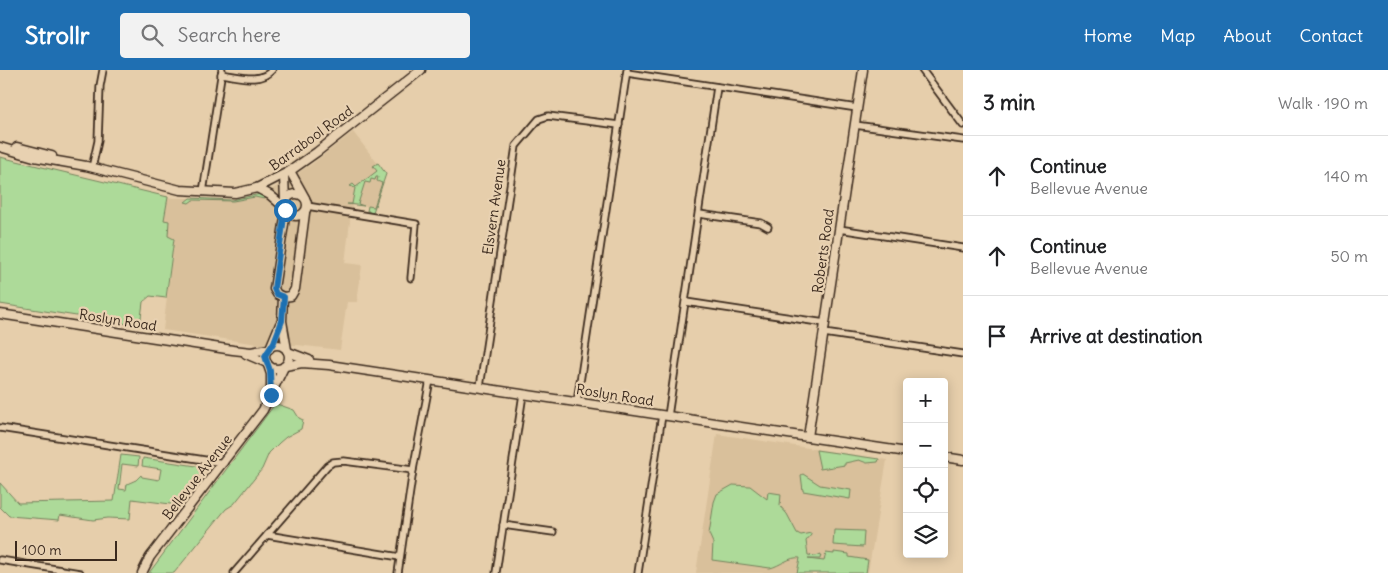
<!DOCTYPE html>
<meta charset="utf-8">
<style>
:root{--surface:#fff;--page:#f2f2f2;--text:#202124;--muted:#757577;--line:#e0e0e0;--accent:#1f6fb2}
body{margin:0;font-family:Delius,sans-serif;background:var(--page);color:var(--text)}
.controls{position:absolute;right:15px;bottom:15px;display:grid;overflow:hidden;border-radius:5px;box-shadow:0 2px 12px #0003}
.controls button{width:45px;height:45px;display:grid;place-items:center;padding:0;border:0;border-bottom:1px solid var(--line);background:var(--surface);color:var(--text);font:25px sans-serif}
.scale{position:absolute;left:15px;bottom:12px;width:102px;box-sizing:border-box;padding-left:5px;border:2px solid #3b2a1e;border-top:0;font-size:14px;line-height:18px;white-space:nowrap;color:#3b2a1e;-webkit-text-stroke:4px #e8d1b1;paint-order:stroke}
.stop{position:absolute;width:15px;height:15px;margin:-11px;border:4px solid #1f6fb2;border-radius:50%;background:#fff}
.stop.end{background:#1f6fb2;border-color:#fff;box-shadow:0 1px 5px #0008}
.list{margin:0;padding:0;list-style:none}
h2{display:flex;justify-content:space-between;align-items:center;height:65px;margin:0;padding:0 20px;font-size:21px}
h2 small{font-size:16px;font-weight:400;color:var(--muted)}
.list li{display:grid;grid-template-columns:32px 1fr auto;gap:15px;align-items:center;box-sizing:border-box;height:80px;padding:0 20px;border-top:1px solid var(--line)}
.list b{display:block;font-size:19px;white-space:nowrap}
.list p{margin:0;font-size:16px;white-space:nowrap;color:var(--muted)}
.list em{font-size:16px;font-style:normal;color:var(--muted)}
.icon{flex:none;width:28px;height:28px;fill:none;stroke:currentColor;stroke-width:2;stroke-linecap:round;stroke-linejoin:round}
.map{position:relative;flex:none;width:963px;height:503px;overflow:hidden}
header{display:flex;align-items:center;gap:30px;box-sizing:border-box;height:70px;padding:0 25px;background:var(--accent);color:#fff}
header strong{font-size:24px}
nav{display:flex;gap:28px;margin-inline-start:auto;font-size:18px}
.search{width:350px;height:45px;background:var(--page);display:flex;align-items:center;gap:12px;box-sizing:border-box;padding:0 18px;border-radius:5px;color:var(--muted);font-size:19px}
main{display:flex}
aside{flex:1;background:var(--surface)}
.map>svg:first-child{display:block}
.built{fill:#d9c09b}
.green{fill:#adda99;stroke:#74825c}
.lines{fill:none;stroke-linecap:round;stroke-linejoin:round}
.street-casing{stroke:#3b2a1e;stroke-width:9}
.secondary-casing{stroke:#3b2a1e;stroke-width:11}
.street{stroke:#e8d1b1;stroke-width:5.5}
.secondary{stroke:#e8d1b1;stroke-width:8}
.route{stroke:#1f6fb2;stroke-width:6}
.labels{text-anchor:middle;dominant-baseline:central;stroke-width:4.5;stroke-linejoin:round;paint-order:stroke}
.street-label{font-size:14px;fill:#3b2a1e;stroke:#e8d1b1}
</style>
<header>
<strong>Strollr</strong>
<div class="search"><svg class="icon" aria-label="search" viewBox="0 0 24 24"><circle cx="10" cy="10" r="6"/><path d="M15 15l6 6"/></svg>Search here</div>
<nav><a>Home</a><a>Map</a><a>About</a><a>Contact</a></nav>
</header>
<main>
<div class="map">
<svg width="963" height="503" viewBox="0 0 963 503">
<rect width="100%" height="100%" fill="#e6ceab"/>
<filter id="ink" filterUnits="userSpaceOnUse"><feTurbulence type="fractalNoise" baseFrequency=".02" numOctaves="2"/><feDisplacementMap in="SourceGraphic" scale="10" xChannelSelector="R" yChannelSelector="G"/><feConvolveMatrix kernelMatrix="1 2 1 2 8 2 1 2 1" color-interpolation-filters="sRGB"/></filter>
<g filter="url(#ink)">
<!-- built -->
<g class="built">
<polygon points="353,62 386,104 375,137 352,135 345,193 362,195 357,232 347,232 340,280 297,275 258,274 163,260 174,170 168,166 162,152 166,127 174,128 190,128 231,130 266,123 312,94"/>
<polygon points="717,364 887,390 868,503 696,503"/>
</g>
<!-- green -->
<g class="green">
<polygon points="0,87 168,127 164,150 169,151 168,166 174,169 166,228 150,226 143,232 140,256 0,234"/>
<polygon points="378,93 386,104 372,145 369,144 369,141 367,141 368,136 374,137 382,113 377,111 378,107 376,107 375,110 371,109 370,113 365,112 358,134 364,136 347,134 352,134 355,118 350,116 353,114 356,117 377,101 373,96"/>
<polygon points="261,124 269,127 264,129 255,127 233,131 193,130 189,133 185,132 190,128 231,130"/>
<polygon points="274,333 294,340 299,348 303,350 301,359 286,367 279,373 269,383 262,399 234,434 226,439 174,503 149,503 272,338"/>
<polygon points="816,380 879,389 878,392 867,393 859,390 845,393 845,395 820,399"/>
<polygon points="121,385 139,387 138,396 122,394 119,419 126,420 127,414 136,410 141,405 142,407 159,410 161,399 142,396 143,388 203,397 204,400 178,435 132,429 130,449 108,448 93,450 60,445 59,450 9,446 0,437 0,413 18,433 114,431"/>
<polygon points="803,404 820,415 851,420 850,429 803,421 801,405"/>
<path d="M733 415 750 416 767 429 768 422 781 424 780 436 787 444 797 463 801 465 811 463V465L806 471 808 485 816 486 821 484 820 489H808L824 491 826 483 834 484V482L849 484V487L868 490 866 503H797L800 488C790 486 780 496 770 498L712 490 713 473 709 464 714 432 717 424Z"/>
<polygon points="834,460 864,461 863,477 833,475"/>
</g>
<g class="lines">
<!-- street casing -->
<g class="street-casing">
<g id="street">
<polyline points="922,0 963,55"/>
<polyline points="627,3 857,38"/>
<path d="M221 4C238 6 260 14 272 0"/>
<polyline points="855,55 963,70"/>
<polyline points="92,98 98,71 100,16 103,0"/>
<polyline points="203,122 222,0"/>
<polyline points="307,136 416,154 411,208"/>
<polyline points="699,144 761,153 768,157"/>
<polyline points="839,159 963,178"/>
<polyline points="686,232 825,253"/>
<polyline points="824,263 963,284"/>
<polyline points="480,317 516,76 539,49 548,46 619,55"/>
<polyline points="577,332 627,0"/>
<polyline points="668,346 717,17"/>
<polyline points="0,358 224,393"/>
<polyline points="503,455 553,462"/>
<polyline points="267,465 400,487"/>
<polyline points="0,490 80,503"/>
<polyline points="234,503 327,396 333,392 344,391 413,400"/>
<polyline points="398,503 413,400 430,310"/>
<polyline points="496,503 523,324"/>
<polyline points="638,503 662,345"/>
</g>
</g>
<!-- secondary casing -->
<g class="secondary-casing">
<g id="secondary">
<polyline points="0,77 34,87 86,96 180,120 235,123 257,118 290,101 317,82 421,0"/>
<polyline points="17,77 52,86"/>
<polyline points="290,101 305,128"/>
<polyline points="284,105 285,132"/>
<polyline points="257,118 270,125 285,138"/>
<circle cx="296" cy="135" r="11"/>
<polyline points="286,141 274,219 277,224 283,227 291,226 295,219 305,143"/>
<polyline points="283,227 282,251 287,280"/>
<polyline points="0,244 233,280 251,282 269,279"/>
<circle cx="277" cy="287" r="12"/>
<polyline points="270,278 280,254"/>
<polyline points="288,282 309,290"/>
<polyline points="246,284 267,293"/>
<polyline points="268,295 271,304 271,320"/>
<polyline points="285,296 302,293 329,295 907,382"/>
<polyline points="808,367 863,0"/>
<polyline points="944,387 963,390"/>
<polyline points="142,503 150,487 263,340 284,297"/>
</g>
</g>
<!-- street -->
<use href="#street" class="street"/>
<!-- secondary -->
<use href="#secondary" class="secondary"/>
</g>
</g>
<g class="lines" filter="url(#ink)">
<!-- route -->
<polyline class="route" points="271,325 270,301 265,286 274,272 282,251 284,227 276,224 274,219 285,140"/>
</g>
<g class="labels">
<!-- street labels -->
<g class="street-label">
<text transform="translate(311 68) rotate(-36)">Barrabool Road</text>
<text transform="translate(494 137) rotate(-82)">Elsvern Avenue</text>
<text transform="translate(823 181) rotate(-82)">Roberts Road</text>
<text transform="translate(118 250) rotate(9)">Roslyn Road</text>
<text transform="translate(615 325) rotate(9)">Roslyn Road</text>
<text transform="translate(197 407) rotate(-52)">Bellevue Avenue</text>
</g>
</g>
</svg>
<div class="controls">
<button>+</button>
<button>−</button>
<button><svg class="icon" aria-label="locate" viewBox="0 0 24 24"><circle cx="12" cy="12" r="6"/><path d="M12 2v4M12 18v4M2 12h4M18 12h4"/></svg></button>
<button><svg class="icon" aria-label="layers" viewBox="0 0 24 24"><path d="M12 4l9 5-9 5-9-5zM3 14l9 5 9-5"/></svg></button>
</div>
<div class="scale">100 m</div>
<div class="stop" style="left:285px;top:140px"></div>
<div class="stop end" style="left:271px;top:325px"></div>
</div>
<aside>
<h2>3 min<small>Walk · 190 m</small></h2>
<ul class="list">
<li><svg class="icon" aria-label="ahead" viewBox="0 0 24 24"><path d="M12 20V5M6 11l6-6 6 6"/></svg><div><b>Continue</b><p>Bellevue Avenue</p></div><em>140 m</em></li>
<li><svg class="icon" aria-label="ahead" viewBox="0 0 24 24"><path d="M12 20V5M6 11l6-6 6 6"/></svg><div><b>Continue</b><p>Bellevue Avenue</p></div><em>50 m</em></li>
<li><svg class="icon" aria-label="arrive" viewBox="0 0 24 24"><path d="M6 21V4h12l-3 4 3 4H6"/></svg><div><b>Arrive at destination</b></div></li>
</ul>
</aside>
</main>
